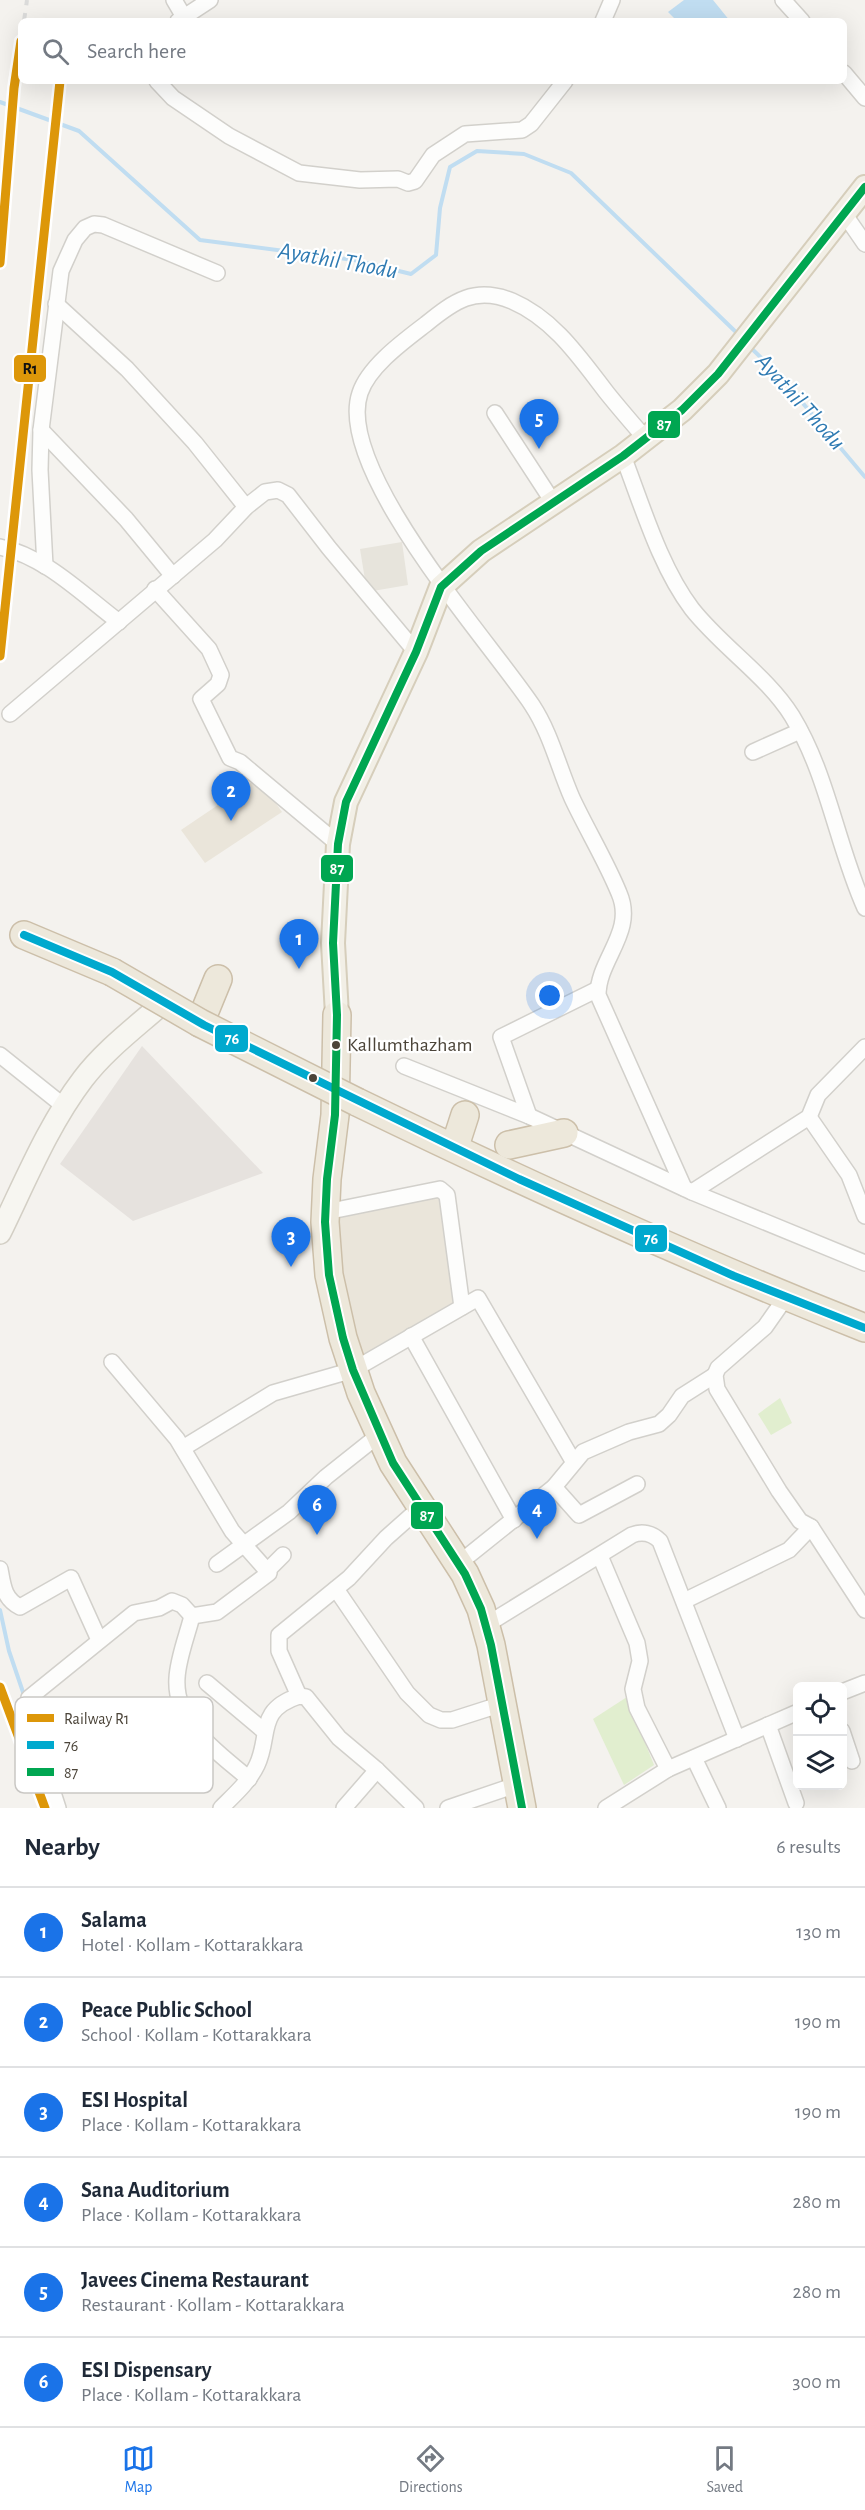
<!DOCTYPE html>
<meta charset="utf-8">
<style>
:root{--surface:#fff;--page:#f6f6f7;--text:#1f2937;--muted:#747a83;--line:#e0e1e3;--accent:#1a73e8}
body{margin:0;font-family:"Alegreya Sans",sans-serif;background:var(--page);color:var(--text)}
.controls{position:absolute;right:18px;bottom:18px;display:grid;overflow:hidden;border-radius:9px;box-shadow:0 6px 24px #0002}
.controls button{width:54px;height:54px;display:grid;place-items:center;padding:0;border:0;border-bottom:2px solid var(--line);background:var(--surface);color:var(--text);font:30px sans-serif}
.you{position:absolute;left:550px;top:996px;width:21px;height:21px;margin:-15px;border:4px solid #fff;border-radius:50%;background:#1a73e8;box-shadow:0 0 0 9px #1a73e833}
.badge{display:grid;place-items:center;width:39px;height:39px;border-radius:50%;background:var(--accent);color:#fff;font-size:20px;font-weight:700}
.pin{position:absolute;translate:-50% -50px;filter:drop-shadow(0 2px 3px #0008)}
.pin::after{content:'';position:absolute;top:32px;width:21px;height:18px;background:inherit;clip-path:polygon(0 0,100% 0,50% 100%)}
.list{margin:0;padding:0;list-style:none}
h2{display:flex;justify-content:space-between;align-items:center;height:78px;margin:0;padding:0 24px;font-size:26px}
h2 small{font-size:20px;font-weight:400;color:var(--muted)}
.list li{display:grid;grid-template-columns:39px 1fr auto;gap:18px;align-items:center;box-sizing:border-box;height:90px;padding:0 24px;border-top:2px solid var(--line)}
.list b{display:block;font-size:22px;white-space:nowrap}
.list p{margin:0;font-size:20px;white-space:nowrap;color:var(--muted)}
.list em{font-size:20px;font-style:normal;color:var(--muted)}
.icon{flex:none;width:33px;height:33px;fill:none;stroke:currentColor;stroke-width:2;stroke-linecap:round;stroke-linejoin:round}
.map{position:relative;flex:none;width:865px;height:1808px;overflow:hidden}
.search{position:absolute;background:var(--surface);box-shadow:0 6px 24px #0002;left:18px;right:18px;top:18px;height:66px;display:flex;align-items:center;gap:15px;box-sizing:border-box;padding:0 21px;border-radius:9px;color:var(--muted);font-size:22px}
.sheet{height:618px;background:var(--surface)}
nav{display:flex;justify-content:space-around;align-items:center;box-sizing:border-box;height:84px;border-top:2px solid var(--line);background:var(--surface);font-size:16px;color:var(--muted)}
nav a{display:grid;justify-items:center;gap:3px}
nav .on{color:var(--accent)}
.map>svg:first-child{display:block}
.residential{fill:#e7e4dc}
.industrial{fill:#e6e2de}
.education{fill:#eae5da}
.green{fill:#e1eecf}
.water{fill:#c0ddf1}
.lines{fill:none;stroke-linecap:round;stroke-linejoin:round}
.stream{stroke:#c0ddf1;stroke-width:4}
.street-casing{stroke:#d2d0cb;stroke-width:18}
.secondary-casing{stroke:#d3cfc5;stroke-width:24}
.primary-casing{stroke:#d6cebb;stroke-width:26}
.highway-casing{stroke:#ccbfa9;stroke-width:30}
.street{stroke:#fdfdfc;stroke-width:15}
.secondary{stroke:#f7f6f1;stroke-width:21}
.primary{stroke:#f2efe6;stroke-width:22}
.highway{stroke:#ede8db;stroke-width:27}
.rail{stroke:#dbdbda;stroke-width:4;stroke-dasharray:8 8;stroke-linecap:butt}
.highway-bridge-casing{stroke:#ccbfa9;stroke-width:30;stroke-linecap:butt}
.highway-bridge{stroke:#ede8db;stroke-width:27}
.bus-1-casing{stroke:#fff;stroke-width:12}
.bus-2-casing{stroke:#fff;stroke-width:12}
.bus-1{stroke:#00a9ce;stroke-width:8}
.bus-2{stroke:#00a651;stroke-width:8}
.rail-1-casing{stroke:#fff;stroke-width:14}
.rail-1{stroke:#dd9709;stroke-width:9}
.bus-dot{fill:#4b4439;stroke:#fff;stroke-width:2}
.labels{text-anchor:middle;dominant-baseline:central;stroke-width:4.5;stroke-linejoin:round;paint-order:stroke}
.bus-label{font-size:20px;fill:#4b4439;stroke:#fff;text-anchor:start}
.water-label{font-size:24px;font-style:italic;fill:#2e7ab2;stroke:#fff}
.key{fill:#fff;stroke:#c9c7c4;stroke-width:1.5}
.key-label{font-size:16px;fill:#4b4439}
.line-badge{stroke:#fff;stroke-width:2}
.badge-label{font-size:16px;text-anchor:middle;font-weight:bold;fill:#fff}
.pale-badge-label{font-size:16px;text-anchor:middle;font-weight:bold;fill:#111}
</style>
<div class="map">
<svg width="865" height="1808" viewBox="0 0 865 1808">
<rect width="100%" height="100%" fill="#f4f2ee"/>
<!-- residential -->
<polygon class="residential" points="402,542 408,585 367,592 360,549"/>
<!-- industrial -->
<polygon class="industrial" points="142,1046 263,1173 133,1221 60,1164"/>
<!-- education -->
<g class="education">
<polygon points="258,778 282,812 205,863 181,830"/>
<polygon points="443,1193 459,1309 355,1359 333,1211"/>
</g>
<!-- green -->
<g class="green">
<polygon points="780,1398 792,1423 771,1435 758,1414"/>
<polygon points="627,1697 654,1765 624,1785 593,1719"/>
</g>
<!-- water -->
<polygon class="water" points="684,0 713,0 730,21 677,21 668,12"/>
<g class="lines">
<!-- stream -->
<g class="stream">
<polyline points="0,102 79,131 200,240 354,260 411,274 436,255 440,208 450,167 477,151 524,154 571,173 739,335"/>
<polyline points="750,347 780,376 865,477"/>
<polyline points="0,1610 9,1651 25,1698"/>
</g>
<!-- street casing -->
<g class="street-casing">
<g id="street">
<polyline points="174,0 184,17"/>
<polyline points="783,0 802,21"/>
<polyline points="178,21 210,0"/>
<polyline points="603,21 612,0"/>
<polyline points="844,73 865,98"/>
<polyline points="157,81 173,98 229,136 299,173 360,180 398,179 408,183 415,181 433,155 465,134 522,130 531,124 565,81"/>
<polyline points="845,215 865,244"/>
<polyline points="56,304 127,369 195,443 246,507"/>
<polyline points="495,413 553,502"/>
<polyline points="41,430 126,519 173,576"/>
<path d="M645 438C632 423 619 408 607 393 580 358 554 319 512 301 475 286 454 301 426 324 404 341 369 366 360 393 334 469 490 642 532 705 551 734 558 766 572 798 587 830 606 861 619 893 636 932 598 959 598 995L684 1188"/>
<path d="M623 456C642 505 660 567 692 609 722 647 767 676 792 716 828 775 837 846 865 908"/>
<path d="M0 547C45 556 83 595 119 622"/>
<polyline points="45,566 40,470 41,430 61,271 75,240 85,228 94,224 103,225 217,273"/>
<polyline points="155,589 209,649 221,675 218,684 201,699 230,758 240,762 338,844"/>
<polyline points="10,714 215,540 246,507 265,492 278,490 288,495 329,548 416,652"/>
<polyline points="753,752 800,731"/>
<polyline points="0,1055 65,1107"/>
<polyline points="404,1066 529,1116 692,1192 865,1263"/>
<polyline points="529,1116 501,1037 598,989"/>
<polyline points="809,1117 849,1175 865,1216"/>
<polyline points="692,1192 809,1117 818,1095 865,1047"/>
<polyline points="326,1212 440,1189 447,1195 462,1307"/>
<polyline points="786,1297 765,1327 718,1368 715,1375 717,1389 779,1491 800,1521 811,1527 865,1610"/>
<polyline points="411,1336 514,1520"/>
<polyline points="183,1448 273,1393 353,1370 478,1298 573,1461"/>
<polyline points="554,1487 579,1515 637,1484"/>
<polyline points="600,1556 637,1643 640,1661 633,1689 637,1708 668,1769"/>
<polyline points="217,1564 289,1512 326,1477 380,1434"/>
<polyline points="458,1564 554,1487 583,1452 629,1432 659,1424 669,1415 682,1396 715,1375"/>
<path d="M0 1569C3 1586 4 1599 20 1607L71 1578 99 1640"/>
<polyline points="267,1571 283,1555"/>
<polyline points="336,1589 407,1693 429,1715 441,1720 452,1720 502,1704"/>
<polyline points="684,1601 789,1550 811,1527"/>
<path d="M192 1616C187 1636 178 1658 177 1678 174 1724 218 1752 249 1779"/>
<path d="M486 1625 632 1535C642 1531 652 1533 660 1541L737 1739"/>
<polyline points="207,1683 264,1731"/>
<polyline points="842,1692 865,1683"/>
<polyline points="299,1696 279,1651 279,1635 349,1578 386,1538 422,1506"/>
<polyline points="768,1725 796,1803"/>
<polyline points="842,1731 852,1761"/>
<polyline points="694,1758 718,1808"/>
<polyline points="58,1808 45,1768 29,1698 134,1613 159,1608 172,1601 182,1605 192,1616 217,1612 269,1573 232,1531 177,1439 112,1362"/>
<path d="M221 1808C234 1795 249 1782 257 1765 271 1735 256 1710 299 1696L306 1697 339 1738 377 1770 416 1808"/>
<polyline points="344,1808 377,1770"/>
<polyline points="448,1808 516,1785"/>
<polyline points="606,1808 668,1769 798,1712"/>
</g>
</g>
<!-- secondary casing -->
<g class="secondary-casing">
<path id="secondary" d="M0 1233C25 1182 48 1125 83 1079 105 1050 136 1027 163 1003"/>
</g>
<!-- primary casing -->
<g class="primary-casing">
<polyline id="primary" points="337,1015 333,943 338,844 346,802 416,652 441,587 481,551 623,456 682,410 718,374 865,187"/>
</g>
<!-- highway casing -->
<g class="highway-casing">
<g id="highway">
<polyline points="24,935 112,972"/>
<polyline points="337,1015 335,1115 327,1179 325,1222 329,1275 343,1338 361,1393 393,1463 465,1574 481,1609 491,1645 522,1808"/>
<polyline points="200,1023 218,979"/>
<path d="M357 1102C524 1183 693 1260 865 1328"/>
<polyline points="509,1145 564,1133"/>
<polyline points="455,1146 465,1115"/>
</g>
</g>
<!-- street -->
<use href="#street" class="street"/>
<!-- secondary -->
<use href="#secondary" class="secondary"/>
<!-- primary -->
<use href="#primary" class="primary"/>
<!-- highway -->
<use href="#highway" class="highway"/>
<!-- rail -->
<g class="rail">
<polyline points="24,21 27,0"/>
<polyline points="0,263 14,88 21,41"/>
</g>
<!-- highway-bridge casing -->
<g class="highway-bridge-casing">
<polyline id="highway-bridge" points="112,972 200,1023 357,1102"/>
</g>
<!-- highway-bridge -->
<use href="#highway-bridge" class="highway-bridge"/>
<!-- bus-1 casing -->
<g class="bus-1-casing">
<polyline id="bus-1" points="24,935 112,972 204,1025 519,1179 734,1276 865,1328"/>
</g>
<!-- bus-2 casing -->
<g class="bus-2-casing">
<polyline id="bus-2" points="522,1808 491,1645 481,1609 465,1574 393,1463 353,1370 343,1338 329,1275 325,1222 327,1179 335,1115 337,1015 333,943 338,844 346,802 416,652 441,587 481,551 623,456 682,410 718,374 865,187"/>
</g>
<!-- bus-1 -->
<use href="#bus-1" class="bus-1"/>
<!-- bus-2 -->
<use href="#bus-2" class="bus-2"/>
<!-- rail-1 casing -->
<g class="rail-1-casing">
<g id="rail-1">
<polyline points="0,263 14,88 21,41"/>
<polyline points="0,656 60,81"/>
<polyline points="0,1687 45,1808"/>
</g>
</g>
<!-- rail-1 -->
<use href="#rail-1" class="rail-1"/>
</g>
<!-- markers -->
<g class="bus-dot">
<circle cx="336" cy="1045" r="5"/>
<circle cx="313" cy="1078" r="5"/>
</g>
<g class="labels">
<!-- bus labels -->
<g class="bus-label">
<text x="347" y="1045">Kallumthazham</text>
</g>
<!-- water labels -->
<g class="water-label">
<text transform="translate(338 261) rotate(10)">Ayathil Thodu</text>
<text transform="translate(800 402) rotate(48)">Ayathil Thodu</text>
</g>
</g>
<!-- legend -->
<rect x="15" y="1697" width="198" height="96" rx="9" class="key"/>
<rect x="27" y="1714" width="27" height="8" fill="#dd9709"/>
<rect x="27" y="1741" width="27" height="8" fill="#00a9ce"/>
<rect x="27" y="1768" width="27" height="8" fill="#00a651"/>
<g class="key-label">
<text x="64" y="1724">Railway R1</text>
<text x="64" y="1751">76</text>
<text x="64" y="1778">87</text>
</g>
<g class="line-badge">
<rect x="13" y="354" width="34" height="29" rx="6" fill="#dd9709"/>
<rect x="647" y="410" width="34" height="29" rx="6" fill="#00a651"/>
<rect x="320" y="854" width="34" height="29" rx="6" fill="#00a651"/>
<rect x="214" y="1024" width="35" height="29" rx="6" fill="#00a9ce"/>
<rect x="634" y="1224" width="34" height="29" rx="6" fill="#00a9ce"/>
<rect x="410" y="1501" width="34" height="29" rx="6" fill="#00a651"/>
</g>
<g class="badge-label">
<text x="664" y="430">87</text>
<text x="337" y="874">87</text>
<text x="232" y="1044">76</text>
<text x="651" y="1244">76</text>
<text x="427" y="1521">87</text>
</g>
<g class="pale-badge-label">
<text x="30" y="374">R1</text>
</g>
</svg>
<div class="controls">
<button><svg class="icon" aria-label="locate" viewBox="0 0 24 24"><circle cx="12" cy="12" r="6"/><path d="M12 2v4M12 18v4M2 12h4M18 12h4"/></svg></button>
<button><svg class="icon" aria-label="layers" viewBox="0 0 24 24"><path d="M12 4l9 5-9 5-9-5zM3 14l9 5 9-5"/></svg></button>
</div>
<div class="you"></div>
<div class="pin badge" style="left:299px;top:969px">1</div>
<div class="pin badge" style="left:231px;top:821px">2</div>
<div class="pin badge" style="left:291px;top:1267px">3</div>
<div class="pin badge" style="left:537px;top:1539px">4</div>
<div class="pin badge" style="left:539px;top:449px">5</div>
<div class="pin badge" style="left:317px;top:1535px">6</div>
<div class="search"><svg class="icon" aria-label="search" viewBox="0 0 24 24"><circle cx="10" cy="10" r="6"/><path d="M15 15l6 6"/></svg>Search here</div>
</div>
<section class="sheet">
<h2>Nearby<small>6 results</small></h2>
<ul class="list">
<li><span class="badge">1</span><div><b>Salama</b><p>Hotel · Kollam - Kottarakkara</p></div><em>130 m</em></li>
<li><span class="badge">2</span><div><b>Peace Public School</b><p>School · Kollam - Kottarakkara</p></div><em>190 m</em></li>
<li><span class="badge">3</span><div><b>ESI Hospital</b><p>Place · Kollam - Kottarakkara</p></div><em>190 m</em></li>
<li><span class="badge">4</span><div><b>Sana Auditorium</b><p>Place · Kollam - Kottarakkara</p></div><em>280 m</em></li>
<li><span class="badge">5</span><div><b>Javees Cinema Restaurant</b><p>Restaurant · Kollam - Kottarakkara</p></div><em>280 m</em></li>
<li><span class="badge">6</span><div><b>ESI Dispensary</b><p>Place · Kollam - Kottarakkara</p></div><em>300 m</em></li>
</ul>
</section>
<nav>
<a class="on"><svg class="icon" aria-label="map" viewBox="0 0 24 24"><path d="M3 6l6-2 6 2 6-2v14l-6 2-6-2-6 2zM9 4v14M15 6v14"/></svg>Map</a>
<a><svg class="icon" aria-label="directions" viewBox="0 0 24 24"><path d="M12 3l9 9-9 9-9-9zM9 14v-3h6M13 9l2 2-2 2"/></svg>Directions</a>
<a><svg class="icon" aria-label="saved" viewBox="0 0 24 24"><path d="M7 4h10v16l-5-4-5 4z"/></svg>Saved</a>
</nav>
